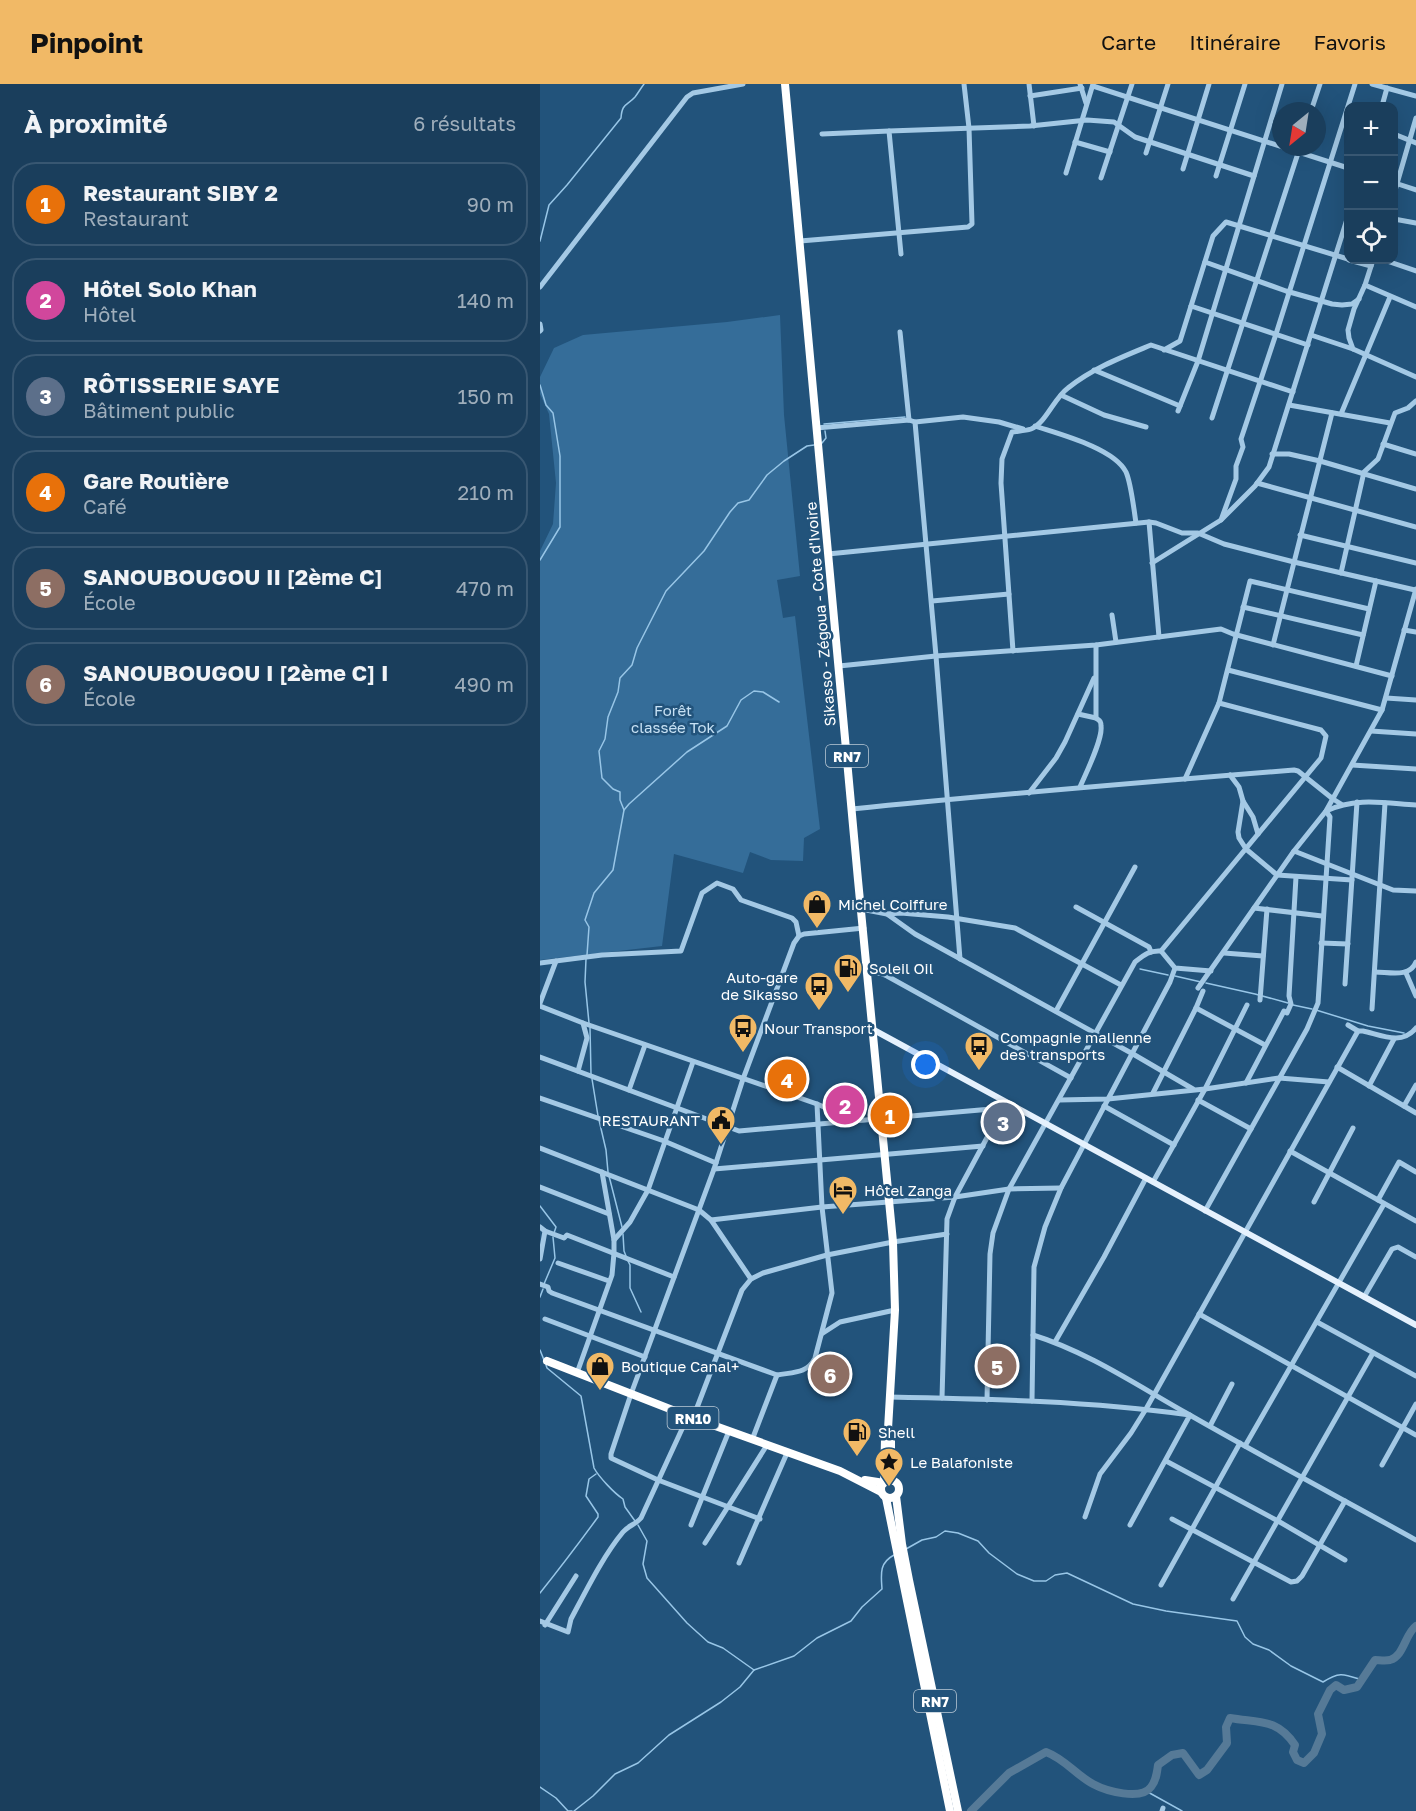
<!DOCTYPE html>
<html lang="fr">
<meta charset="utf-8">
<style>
:root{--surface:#1a3e5c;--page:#274965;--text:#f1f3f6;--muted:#9faebb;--line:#385772;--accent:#f1b966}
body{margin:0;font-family:"Golos Text",sans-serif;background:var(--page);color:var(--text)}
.controls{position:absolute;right:18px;top:18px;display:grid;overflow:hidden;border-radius:12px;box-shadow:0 6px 24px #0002}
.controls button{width:54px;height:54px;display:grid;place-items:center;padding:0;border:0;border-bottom:2px solid var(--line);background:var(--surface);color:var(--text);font:30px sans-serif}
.compass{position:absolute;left:732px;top:18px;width:54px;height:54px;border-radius:50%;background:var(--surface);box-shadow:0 6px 24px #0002;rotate:210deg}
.you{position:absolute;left:386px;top:981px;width:21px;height:21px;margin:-15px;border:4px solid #fff;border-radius:50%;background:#1a73e8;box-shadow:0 0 0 9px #1a73e833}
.badge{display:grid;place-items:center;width:39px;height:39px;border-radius:50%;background:var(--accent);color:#fff;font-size:20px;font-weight:700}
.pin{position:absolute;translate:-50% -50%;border:3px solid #fff;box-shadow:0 2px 6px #0006}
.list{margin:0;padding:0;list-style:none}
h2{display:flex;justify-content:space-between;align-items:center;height:78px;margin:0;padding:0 24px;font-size:26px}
h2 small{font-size:20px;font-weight:400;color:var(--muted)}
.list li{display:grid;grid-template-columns:39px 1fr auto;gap:18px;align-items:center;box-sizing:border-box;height:84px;margin:0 12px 12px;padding:0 12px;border:2px solid var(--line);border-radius:24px}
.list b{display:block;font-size:22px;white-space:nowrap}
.list p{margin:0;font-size:20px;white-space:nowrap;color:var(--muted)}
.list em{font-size:20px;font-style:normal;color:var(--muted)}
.icon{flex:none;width:33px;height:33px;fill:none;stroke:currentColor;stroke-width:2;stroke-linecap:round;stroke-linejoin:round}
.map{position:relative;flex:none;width:876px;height:1727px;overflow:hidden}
header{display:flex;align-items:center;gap:36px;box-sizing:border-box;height:84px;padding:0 30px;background:var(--accent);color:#111}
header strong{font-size:28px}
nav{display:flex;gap:33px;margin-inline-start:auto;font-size:21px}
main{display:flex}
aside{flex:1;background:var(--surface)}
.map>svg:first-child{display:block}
.green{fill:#356d99}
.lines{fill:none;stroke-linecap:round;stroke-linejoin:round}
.stream{stroke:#98c6e7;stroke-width:1.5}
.river{stroke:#567a97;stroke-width:8}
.minor{stroke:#a4c9e5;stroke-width:5}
.major{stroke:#e5f1fd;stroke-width:6}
.highway{stroke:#fff;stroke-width:8}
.labels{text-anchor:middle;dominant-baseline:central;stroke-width:5;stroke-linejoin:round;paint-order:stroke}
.shield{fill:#22537b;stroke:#bdcbd7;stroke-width:1.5}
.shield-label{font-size:14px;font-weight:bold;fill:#fff}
.street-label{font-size:15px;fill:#fff;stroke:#22537b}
.park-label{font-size:15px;fill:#c7e1f4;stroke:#22537b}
.poi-label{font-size:15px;fill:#fff;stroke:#22537b;text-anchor:start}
</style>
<header>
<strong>Pinpoint</strong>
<nav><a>Carte</a><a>Itinéraire</a><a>Favoris</a></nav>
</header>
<main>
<aside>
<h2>À proximité<small>6 résultats</small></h2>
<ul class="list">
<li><span class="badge" style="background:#e8710a">1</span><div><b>Restaurant SIBY 2</b><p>Restaurant</p></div><em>90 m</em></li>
<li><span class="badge" style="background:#d1479c">2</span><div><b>Hôtel Solo Khan</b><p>Hôtel</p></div><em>140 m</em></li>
<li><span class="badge" style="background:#5c6f8a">3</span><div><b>RÔTISSERIE SAYE</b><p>Bâtiment public</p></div><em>150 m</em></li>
<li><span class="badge" style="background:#e8710a">4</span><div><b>Gare Routière</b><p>Café</p></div><em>210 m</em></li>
<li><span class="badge" style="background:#8d6e63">5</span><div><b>SANOUBOUGOU II [2ème C]</b><p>École</p></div><em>470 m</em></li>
<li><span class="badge" style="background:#8d6e63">6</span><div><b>SANOUBOUGOU I [2ème C] I</b><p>École</p></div><em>490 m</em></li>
</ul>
</aside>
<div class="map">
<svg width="876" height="1727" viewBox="0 0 876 1727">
<rect width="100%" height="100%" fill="#22537b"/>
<!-- green -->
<polygon class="green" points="240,231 244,331 260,492 237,496 243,534 255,532 280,745 264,754 263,777 231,776 210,768 203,789 134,770 122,862 0,876 0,467 13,440 16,399 9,330 0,310 0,293 14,264 43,251 187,238"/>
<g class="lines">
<!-- stream -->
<g class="stream">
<path d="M0 157 9 121 27 101 81 34C82 19 87 22 95 13 98 9 101 4 104 0"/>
<polyline points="0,301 6,321 13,329 20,372 20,443 0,476"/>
<polyline points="284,340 365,333"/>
<polyline points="282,359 286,354 285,347"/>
<polyline points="84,726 80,716 80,708 73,705 62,694 59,667 65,655 68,633 78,608 80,594 92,581 97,564 126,507 164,467 190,428 198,419 209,416 227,391 244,377 267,362 274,361"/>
<polyline points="47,871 49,843 45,836 54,809 73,786 84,726 89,720 147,668 187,642 201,616 214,607 223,608 239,618"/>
<polyline points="46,875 45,898 49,939"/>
<polyline points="600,885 628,891"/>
<polyline points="635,892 661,898"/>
<polyline points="666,899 715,910 748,919"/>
<polyline points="753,921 772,925"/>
<polyline points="776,926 828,942 864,949"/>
<polyline points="50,944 51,990"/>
<polyline points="52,995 58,1032"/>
<polyline points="59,1036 66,1066 68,1088"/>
<polyline points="69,1092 82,1143"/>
<polyline points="0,1122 16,1143 14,1149"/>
<polyline points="83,1150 84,1167 86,1172"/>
<polyline points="88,1177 90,1181 90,1204 101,1228"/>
<polyline points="4,1200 15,1174 13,1153"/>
<polyline points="0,1213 3,1205"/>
<polyline points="0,1266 4,1276"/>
<path d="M6 1281 7 1284 41 1312 54 1384C59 1393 74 1409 83 1415L85 1423 95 1437"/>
<polyline points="98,1441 107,1457 103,1480 107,1494 147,1539 168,1558 183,1564 214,1586"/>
<path d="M366 1465 382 1456 396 1453 405 1447 418 1449 438 1457 449 1469 477 1490 494 1497H506L515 1491 527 1489 593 1520 626 1527 697 1537 705 1553 713 1560 729 1566 751 1582 783 1598C800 1587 804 1590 822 1596"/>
<path d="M0 1509C20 1484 39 1459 58 1433V1430L46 1412 49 1395 56 1390"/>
<polyline points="0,1703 16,1714 28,1727 32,1727"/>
<polyline points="606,1707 642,1727"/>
<path d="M34 1727 53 1712 75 1690 98 1679 129 1651 181 1618 200 1603 214 1586 254 1572 277 1554 311 1537 322 1523 342 1505C341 1490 339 1479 354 1471"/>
</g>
<!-- river -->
<path class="river" d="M431 1727 469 1689 506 1668C525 1675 536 1691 553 1700 566 1707 601 1717 611 1703 616 1697 617 1689 618 1681L632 1671 643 1669 659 1691 667 1686 687 1659 686 1643 690 1634C719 1639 737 1634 755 1661L753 1668 757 1676 764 1679 774 1669 782 1650 778 1630 790 1606 796 1601 804 1606 817 1603 835 1576C839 1576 845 1577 850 1576 864 1572 865 1550 876 1542"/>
<!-- minor -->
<g class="minor">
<polyline points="489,0 494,42"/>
<polyline points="540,0 546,19"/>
<polyline points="832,0 876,12"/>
<polyline points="553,2 808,84"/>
<polyline points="490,12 542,4"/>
<polyline points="842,22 847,4"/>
<polyline points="771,27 780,0"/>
<polyline points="282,50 349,47"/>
<polyline points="854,50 876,59"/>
<polyline points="535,58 570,68"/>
<polyline points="606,69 628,0"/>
<polyline points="643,85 669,0"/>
<polyline points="526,89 553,0"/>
<polyline points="676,92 705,0"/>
<polyline points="561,94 592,0"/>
<polyline points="855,99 876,106"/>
<polyline points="854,110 876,34"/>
<polyline points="854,135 876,139"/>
<polyline points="260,157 428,143 432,140 429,44 424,0"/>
<polyline points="361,170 349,47 490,42 547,36 574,38 595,53 714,92"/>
<polyline points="809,176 831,182"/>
<polyline points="844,176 876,187"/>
<polyline points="665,178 746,207 792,220 802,221 812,220 819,215"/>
<polyline points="825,201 876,223"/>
<polyline points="0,203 147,13 153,9 203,0"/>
<polyline points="651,222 768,261"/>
<polyline points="0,240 1,246 0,247"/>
<polyline points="360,248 369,336"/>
<polyline points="771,251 813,265 876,293"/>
<polyline points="813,265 809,254 808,246 814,225 825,201 833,176"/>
<polyline points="624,266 640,257 673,152 686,138 808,175"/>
<polyline points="554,286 640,322"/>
<polyline points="521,311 564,331 606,343"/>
<polyline points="749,321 850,339"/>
<polyline points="638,327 658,277 742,0"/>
<polyline points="801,330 850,213"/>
<polyline points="672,334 760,63"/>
<polyline points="375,338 423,333 459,338 483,345"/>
<path d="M495 342C519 350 574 364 586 388 591 399 594 426 596 439"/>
<polyline points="276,344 369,336 375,338 396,572 420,875"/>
<polyline points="843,360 876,370"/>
<polyline points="732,370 749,370 780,377 876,405"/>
<polyline points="717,399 876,443"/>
<polyline points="681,436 696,395 696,382 703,363 701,355 736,250 815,0"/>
<polyline points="609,438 619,553"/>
<polyline points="760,451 876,479"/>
<polyline points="288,470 609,438 616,439 642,449 658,449 684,460 754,478 875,506"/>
<polyline points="612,479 681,436 715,402 729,383 808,132"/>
<polyline points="801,489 824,388 838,375 855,329 868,324 876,317"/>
<polyline points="392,517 469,510"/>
<polyline points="703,523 823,551"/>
<polyline points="572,531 576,558"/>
<polyline points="864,546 876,548"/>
<polyline points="733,561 792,329"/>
<path d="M473 567 461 399 462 375 472 348C478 347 485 347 491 345 506 339 514 314 528 304 553 284 582 273 611 261L753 308"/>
<polyline points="299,582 396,572 556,561 681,545 693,550 852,592"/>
<polyline points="816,582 836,497"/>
<polyline points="688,586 842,626"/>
<polyline points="846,614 876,616"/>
<polyline points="538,630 556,634"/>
<polyline points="831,647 876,650"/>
<polyline points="812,681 876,685"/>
<polyline points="690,691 699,703 703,717 698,748 699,754 706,765 737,791 812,796"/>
<polyline points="645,695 679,619 710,497 829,525"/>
<path d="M540 703C546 689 563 655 561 642 561 637 560 637 556 634V561"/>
<polyline points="489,709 516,674 525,658 554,594"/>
<polyline points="703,717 713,733 718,750"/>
<path d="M312 725C459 710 606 698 754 686L758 687 793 715 801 720"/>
<polyline points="754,767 853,806 876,807"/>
<polyline points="536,823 609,863 611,868"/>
<polyline points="714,824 782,832"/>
<polyline points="321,825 347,830 375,850 593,970 653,1005"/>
<polyline points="347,830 361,829 408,833 475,844 581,901"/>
<polyline points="781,859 808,860"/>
<polyline points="621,867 776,680 781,674 786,652 781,646 679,619"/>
<polyline points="684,869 723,872"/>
<polyline points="0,879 62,871 141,867 162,809 177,799 193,805 201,816 252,834 256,838 259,852"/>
<path d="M835 888C849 888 870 894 876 878"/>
<polyline points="866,889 876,912"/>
<polyline points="328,890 340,889 347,892 531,994"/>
<polyline points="805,900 817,718"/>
<polyline points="658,904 754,767 786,727 842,626 876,505"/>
<polyline points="720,916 727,825"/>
<polyline points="0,919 16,877"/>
<polyline points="0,922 43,939 47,954 38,987"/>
<polyline points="656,924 725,961"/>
<polyline points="832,925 845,719"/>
<polyline points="516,927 595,783"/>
<polyline points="747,929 751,920 749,912 756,793"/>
<polyline points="43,939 277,1020 300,1030 302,1037"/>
<path d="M808 941 818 947H823C841 951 862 962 876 944"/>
<polyline points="0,973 199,1047 463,1024 472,1021"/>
<polyline points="797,983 876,1029"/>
<polyline points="706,999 744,927"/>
<polyline points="829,1002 854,955"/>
<polyline points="89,1006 105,961"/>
<polyline points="613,1009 656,924 663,907"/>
<polyline points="0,1014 124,1057 176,1079"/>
<polyline points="519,1016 568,1015 665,1005 739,994 789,998"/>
<polyline points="658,1016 711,1045"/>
<polyline points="564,1022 634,1061"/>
<polyline points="864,1022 876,1001"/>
<polyline points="0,1064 159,1126 171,1136 211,1195"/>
<polyline points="750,1067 876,1137"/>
<polyline points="174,1085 443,1062"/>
<polyline points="613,1098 665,1005 707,921"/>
<polyline points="0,1103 69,1130"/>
<polyline points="838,1116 859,1078 876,1088"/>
<polyline points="774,1118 813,1044"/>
<path d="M665 1127 767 945 778 919 790 733 786 727C816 713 844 719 876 721"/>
<polyline points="171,1136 282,1123 415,1113 469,1105 521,1104"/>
<polyline points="0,1143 5,1147 0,1175"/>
<polyline points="5,1147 24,1154 27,1151 134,1193"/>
<polyline points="74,1156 90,1138 108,1106 153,978"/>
<polyline points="18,1179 69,1197"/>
<path d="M0 1200 8 1203 9 1207 12 1209 237 1291C253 1288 267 1290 275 1274L292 1209 282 1123 277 1020"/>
<polyline points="824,1213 852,1165 858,1163 876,1173"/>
<polyline points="659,1230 876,1351"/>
<polyline points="5,1235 105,1273"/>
<polyline points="777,1238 876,1292"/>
<polyline points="283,1249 300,1238 355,1226"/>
<path d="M493 1251C548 1268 598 1302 648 1330 723 1373 800 1414 876 1456"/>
<polyline points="515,1258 564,1173 606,1094"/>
<polyline points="37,1289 72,1191 74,1169 74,1156 62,1088"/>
<path d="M349 1313C450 1315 550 1317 650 1331L590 1441"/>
<polyline points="402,1314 407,1135 415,1113 463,1024"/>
<path d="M447 1316 450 1170 453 1149 469 1105 595 878C604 871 610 866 621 867L635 884 671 887"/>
<polyline points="492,1317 494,1183 505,1143 521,1104 630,898 635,884"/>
<polyline points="153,1334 202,1206 211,1195 223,1189 287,1171 353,1158 407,1150"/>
<polyline points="670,1342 692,1300"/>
<polyline points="212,1356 237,1291"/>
<polyline points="705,1362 844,1120"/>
<polyline points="626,1377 738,1437 805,1476"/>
<polyline points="842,1381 876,1320"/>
<polyline points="545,1433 560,1390 591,1349 606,1325 818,947"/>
<polyline points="220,1435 118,1396 73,1375 71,1374 71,1370 91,1310 174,1085 203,995 254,859 259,852 264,850 324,844"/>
<polyline points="632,1435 751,1498 757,1497 762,1492 805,1417"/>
<polyline points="151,1441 189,1347"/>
<polyline points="165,1459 227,1361"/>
<polyline points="199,1479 247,1369"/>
<polyline points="621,1501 700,1359"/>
<polyline points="693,1515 833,1269"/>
<path d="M0 1537 28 1548 31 1535C46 1507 63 1472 83 1448 88 1442 96 1440 101 1434L148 1332"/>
<polyline points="5,1541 36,1492"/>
<polyline points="622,1727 623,1724"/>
</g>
<!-- major -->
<polyline class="major" points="332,945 876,1241"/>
<!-- highway -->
<g class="highway">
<polyline points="245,0 318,796 353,1158 355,1226 348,1345 351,1354 351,1397"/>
<polyline points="7,1277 153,1334 300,1387 341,1408"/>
<polyline points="325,1396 344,1399 345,1354 348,1345"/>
<circle cx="350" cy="1405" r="9"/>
<polyline points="356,1412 362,1460 369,1496 418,1727"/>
<polyline points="346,1414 410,1727"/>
</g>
</g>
<!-- icons -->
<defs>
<g id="shop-pin" transform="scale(1.5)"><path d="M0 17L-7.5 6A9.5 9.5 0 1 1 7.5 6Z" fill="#f1b966" stroke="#22537b"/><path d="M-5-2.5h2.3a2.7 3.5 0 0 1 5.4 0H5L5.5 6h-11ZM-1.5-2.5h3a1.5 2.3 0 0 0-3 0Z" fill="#111"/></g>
<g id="fuel-pin" transform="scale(1.5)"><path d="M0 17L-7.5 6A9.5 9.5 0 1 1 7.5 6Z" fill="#f1b966" stroke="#22537b"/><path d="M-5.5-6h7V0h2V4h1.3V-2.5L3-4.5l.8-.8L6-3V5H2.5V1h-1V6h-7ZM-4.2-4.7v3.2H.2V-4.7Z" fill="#111"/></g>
<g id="bus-pin" transform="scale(1.5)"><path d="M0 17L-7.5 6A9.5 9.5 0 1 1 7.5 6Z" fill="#f1b966" stroke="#22537b"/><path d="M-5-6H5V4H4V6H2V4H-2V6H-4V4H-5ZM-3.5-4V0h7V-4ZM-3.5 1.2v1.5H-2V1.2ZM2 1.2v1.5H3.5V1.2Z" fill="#111"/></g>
<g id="civic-pin" transform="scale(1.5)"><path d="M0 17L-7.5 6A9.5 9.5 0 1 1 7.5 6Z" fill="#f1b966" stroke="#22537b"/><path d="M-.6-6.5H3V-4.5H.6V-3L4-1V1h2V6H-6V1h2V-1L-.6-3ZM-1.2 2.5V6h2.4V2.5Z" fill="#111"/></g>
<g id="hotel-pin" transform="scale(1.5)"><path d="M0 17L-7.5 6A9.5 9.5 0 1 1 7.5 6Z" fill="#f1b966" stroke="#22537b"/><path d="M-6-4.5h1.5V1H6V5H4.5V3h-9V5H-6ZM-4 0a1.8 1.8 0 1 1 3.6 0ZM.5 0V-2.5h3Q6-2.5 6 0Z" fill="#111"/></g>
<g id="sight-pin" transform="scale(1.5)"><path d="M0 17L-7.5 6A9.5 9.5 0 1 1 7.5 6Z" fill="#f1b966" stroke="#22537b"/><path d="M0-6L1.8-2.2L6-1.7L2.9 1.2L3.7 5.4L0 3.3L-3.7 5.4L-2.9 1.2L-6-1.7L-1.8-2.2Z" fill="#111"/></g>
</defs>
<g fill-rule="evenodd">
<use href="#shop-pin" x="277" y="820"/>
<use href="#fuel-pin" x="308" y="884"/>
<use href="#bus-pin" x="279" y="902"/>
<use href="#bus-pin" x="203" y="944"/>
<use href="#bus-pin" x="439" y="962"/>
<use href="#civic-pin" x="181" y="1036"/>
<use href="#hotel-pin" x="303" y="1106"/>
<use href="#shop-pin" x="60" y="1282"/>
<use href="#fuel-pin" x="317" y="1348"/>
<use href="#sight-pin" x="349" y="1378"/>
</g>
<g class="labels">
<!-- shield labels -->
<g class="shield">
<rect x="286" y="661" width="42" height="22" rx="4.5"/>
<rect x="127.5" y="1323" width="51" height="22" rx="4.5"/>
<rect x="374" y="1606" width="42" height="22" rx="4.5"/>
</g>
<g class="shield-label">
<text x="307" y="672">RN7</text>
<text x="153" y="1334">RN10</text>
<text x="395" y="1617">RN7</text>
</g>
<!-- street labels -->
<g class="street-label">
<text transform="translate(280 530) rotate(-95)">Sikasso - Zégoua - Cote d'Ivoire</text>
</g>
<!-- park labels -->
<g class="park-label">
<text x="133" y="626">Forêt<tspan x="133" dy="17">classée Tok</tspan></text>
</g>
<!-- poi labels -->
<g class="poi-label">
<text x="298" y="820">Michel Coiffure</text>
<text x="329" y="884">Soleil Oil</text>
<text x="258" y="893" text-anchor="end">Auto-gare<tspan x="258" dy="17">de Sikasso</tspan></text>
<text x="224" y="944">Nour Transport</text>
<text x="460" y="953">Compagnie malienne<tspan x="460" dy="17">des transports</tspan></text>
<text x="160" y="1036" text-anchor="end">RESTAURANT</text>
<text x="324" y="1106">Hôtel Zanga</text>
<text x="81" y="1282">Boutique Canal+</text>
<text x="338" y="1348">Shell</text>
<text x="370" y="1378">Le Balafoniste</text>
</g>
</g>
</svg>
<div class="controls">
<button>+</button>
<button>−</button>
<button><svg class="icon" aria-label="locate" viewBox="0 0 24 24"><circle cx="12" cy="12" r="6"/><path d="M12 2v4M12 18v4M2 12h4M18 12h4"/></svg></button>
</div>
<svg class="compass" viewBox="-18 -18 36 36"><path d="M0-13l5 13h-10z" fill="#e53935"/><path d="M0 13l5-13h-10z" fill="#9faebb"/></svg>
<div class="you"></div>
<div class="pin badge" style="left:350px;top:1031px;background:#e8710a">1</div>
<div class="pin badge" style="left:305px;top:1021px;background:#d1479c">2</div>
<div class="pin badge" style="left:463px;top:1038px;background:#5c6f8a">3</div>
<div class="pin badge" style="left:247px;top:995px;background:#e8710a">4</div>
<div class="pin badge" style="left:457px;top:1282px;background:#8d6e63">5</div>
<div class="pin badge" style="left:290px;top:1290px;background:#8d6e63">6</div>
</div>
</main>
